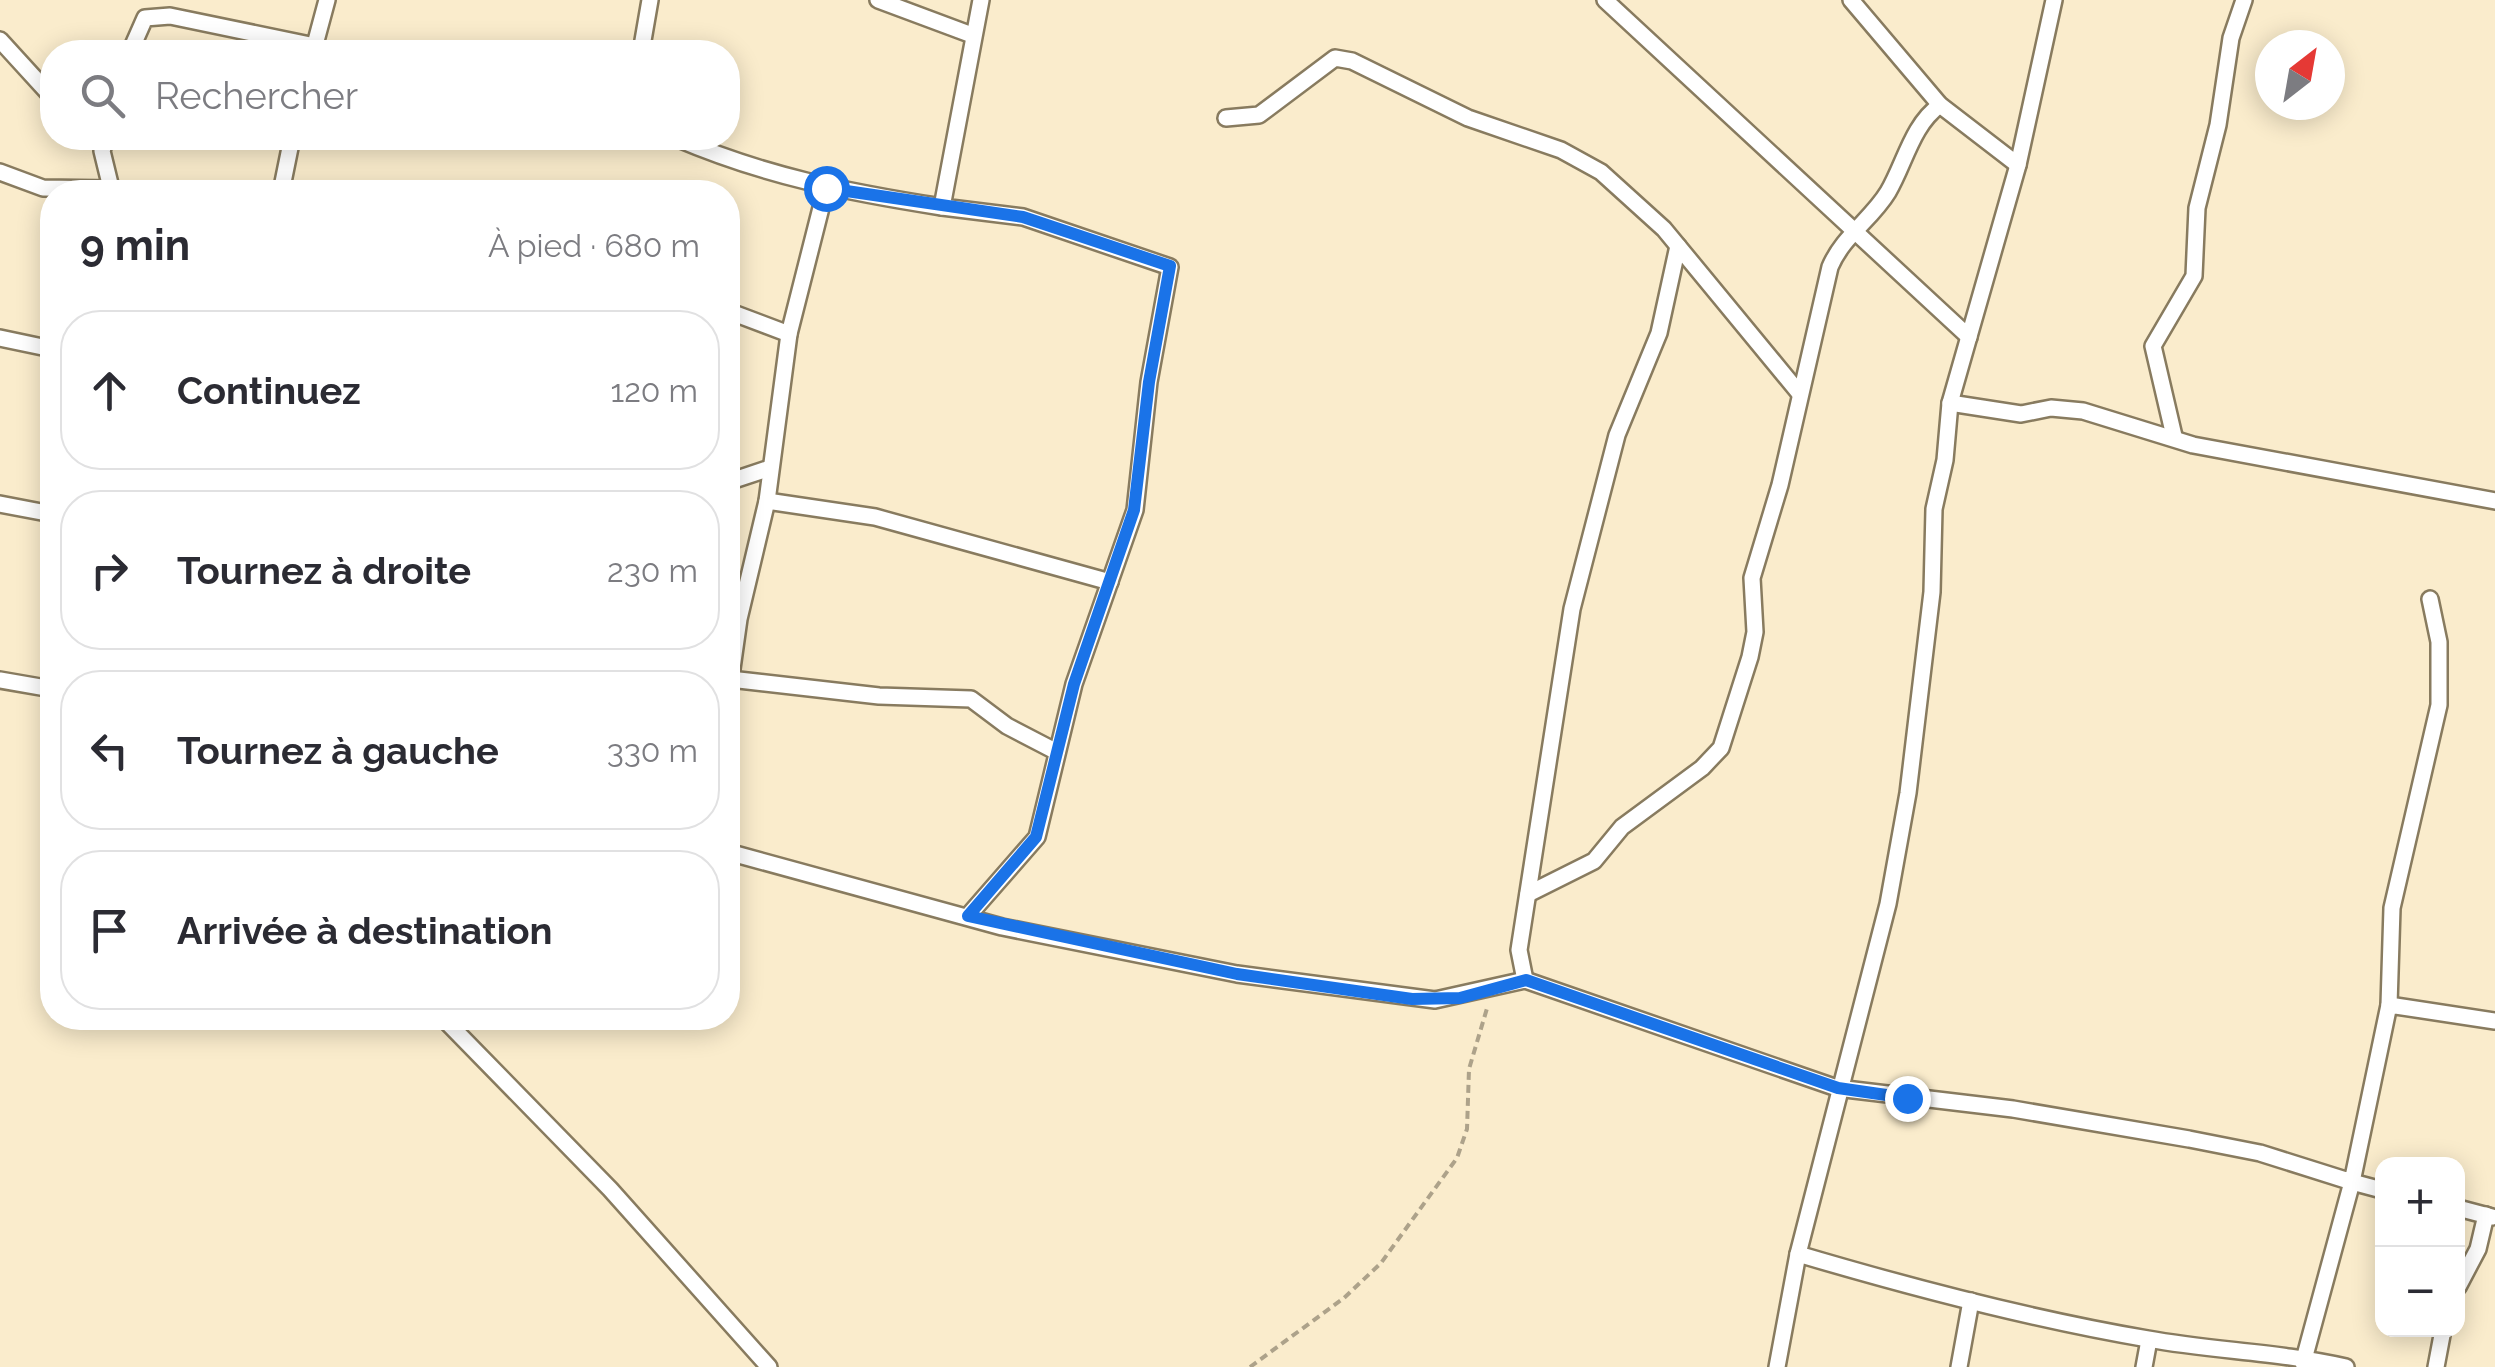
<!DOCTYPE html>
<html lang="fr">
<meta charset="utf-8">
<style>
:root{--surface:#fff;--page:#f2f2f3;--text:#2b2b33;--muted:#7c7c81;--line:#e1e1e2}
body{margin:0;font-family:Raleway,sans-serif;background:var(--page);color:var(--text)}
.controls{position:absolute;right:30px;bottom:30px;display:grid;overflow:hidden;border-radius:20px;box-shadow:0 5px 25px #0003}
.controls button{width:90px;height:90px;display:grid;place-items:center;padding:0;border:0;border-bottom:2px solid var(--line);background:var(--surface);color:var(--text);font:50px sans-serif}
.compass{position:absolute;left:2255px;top:30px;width:90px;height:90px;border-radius:50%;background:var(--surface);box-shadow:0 5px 25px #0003;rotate:31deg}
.stop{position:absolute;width:30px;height:30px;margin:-22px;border:8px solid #1a73e8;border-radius:50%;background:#fff}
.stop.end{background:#1a73e8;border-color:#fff;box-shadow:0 2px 10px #0008}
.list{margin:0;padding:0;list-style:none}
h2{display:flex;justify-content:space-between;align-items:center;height:130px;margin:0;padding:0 40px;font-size:42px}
h2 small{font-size:32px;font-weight:400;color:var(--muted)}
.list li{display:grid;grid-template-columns:65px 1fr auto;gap:30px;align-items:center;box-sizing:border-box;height:160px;margin:0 20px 20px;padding:0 20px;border:2px solid var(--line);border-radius:40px}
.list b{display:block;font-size:38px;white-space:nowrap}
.list em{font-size:32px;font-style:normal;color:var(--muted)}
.icon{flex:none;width:55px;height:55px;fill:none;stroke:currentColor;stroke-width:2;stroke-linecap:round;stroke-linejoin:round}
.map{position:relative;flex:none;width:2495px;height:1367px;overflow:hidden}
.search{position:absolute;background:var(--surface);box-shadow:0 5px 25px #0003;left:40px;top:40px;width:700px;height:110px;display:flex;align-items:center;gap:25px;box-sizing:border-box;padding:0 35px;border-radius:40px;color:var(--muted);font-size:38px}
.panel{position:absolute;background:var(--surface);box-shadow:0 5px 25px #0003;left:40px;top:180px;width:700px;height:850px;border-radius:40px}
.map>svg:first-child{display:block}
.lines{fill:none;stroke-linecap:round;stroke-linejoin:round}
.minor-casing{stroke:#887b5f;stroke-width:20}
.path{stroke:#ada28a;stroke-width:4;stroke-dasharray:8 5;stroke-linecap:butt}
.minor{stroke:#fff;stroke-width:15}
.route{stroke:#1a73e8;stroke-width:12}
</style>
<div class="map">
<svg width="2495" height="1367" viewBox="0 0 2495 1367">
<rect width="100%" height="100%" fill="#faeccc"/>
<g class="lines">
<!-- minor casing -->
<g class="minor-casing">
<g id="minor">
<polyline points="878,0 972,35"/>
<polyline points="1605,0 1969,337"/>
<polyline points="1851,0 1940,105 2018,165"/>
<polyline points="0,40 52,97"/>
<polyline points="130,52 145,18 170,16 315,46"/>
<polyline points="313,52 327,0"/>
<polyline points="641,52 650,0"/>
<polyline points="1226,118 1259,115 1335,58 1352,61 1468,118 1561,150 1601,172 1664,229 1800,394"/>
<polyline points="106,138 102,151 112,192"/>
<path d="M676 138C765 176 846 192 942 207"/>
<polyline points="0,172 43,188 113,189"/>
<polyline points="281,192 292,138"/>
<polyline points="728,311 789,334"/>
<polyline points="0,338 52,349"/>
<polyline points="1950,403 2018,165 2054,0"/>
<polyline points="2174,436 2153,346 2194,276 2197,208 2218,125 2231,38 2244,0"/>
<polyline points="728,482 770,468"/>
<polyline points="767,501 875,517 1110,582"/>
<polyline points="0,504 52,514"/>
<polyline points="730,679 879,696 971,699 1007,726 1057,752"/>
<polyline points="0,680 52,689"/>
<polyline points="728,697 739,619 767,501 789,334 826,188"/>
<polyline points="728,852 1002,927 1237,974 1435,1000 1525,980 1837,1088 2013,1109 2189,1139 2260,1153 2352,1182 2389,1005 2495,1021"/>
<path d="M1528 894 1594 861 1622 827 1702 768 1721 748 1750 657 1755 632 1752 578 1780 485 1830 267C1843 236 1871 220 1888 192 1905 163 1912 125 1940 105"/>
<polyline points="968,916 1037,837 1074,684 1135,510 1149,382 1170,267 1023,217 942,207 981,0"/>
<polyline points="1525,980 1519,950 1572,609 1617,435 1659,333 1678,246"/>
<polyline points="2389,1005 2392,908 2439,705 2439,642 2430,599"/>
<polyline points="443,1018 610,1189 769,1367"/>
<polyline points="2458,1208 2492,1217"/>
<path d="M1798 1254C1913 1288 2030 1319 2148 1339 2214 1351 2280 1352 2346 1367"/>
<polyline points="2458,1287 2478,1249 2486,1215"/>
<polyline points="2303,1363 2352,1182 2382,1190"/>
<polyline points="1777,1367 1798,1254 1888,904 1908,793 1932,592 1934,509 1945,460 1950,403 2021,414 2051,408 2083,411 2193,445 2495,501"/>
<polyline points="1959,1367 1971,1301"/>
<polyline points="2144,1367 2149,1340"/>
<polyline points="2436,1367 2443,1330"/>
</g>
</g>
<!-- path -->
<polyline class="path" points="1250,1367 1344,1298 1381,1263 1457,1158 1467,1129 1469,1069 1488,1005"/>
<!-- minor -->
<use href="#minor" class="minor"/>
</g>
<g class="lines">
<!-- route -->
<polyline class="route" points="826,188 1023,217 1170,266 1149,382 1134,510 1074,684 1036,837 968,916 1237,974 1412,999 1460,998 1526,980 1838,1088 1907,1098"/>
</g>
</svg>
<div class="controls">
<button>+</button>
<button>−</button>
</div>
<svg class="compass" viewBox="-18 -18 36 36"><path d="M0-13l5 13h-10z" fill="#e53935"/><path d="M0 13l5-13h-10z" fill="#7c7c81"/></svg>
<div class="stop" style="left:826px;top:188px"></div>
<div class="stop end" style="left:1907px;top:1098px"></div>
<div class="search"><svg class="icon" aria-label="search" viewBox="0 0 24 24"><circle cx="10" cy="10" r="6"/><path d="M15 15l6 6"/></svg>Rechercher</div>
<section class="panel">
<h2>9 min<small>À pied · 680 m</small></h2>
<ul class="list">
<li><svg class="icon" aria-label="ahead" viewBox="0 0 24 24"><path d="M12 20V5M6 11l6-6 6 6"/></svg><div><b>Continuez</b></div><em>120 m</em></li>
<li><svg class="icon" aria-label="right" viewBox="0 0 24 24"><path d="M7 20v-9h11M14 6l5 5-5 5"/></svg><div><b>Tournez à droite</b></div><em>230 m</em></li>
<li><svg class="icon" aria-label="left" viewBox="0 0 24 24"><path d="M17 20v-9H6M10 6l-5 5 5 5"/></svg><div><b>Tournez à gauche</b></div><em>330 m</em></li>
<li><svg class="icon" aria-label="arrive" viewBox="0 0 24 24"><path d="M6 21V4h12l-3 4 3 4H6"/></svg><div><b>Arrivée à destination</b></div></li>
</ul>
</section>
</div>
